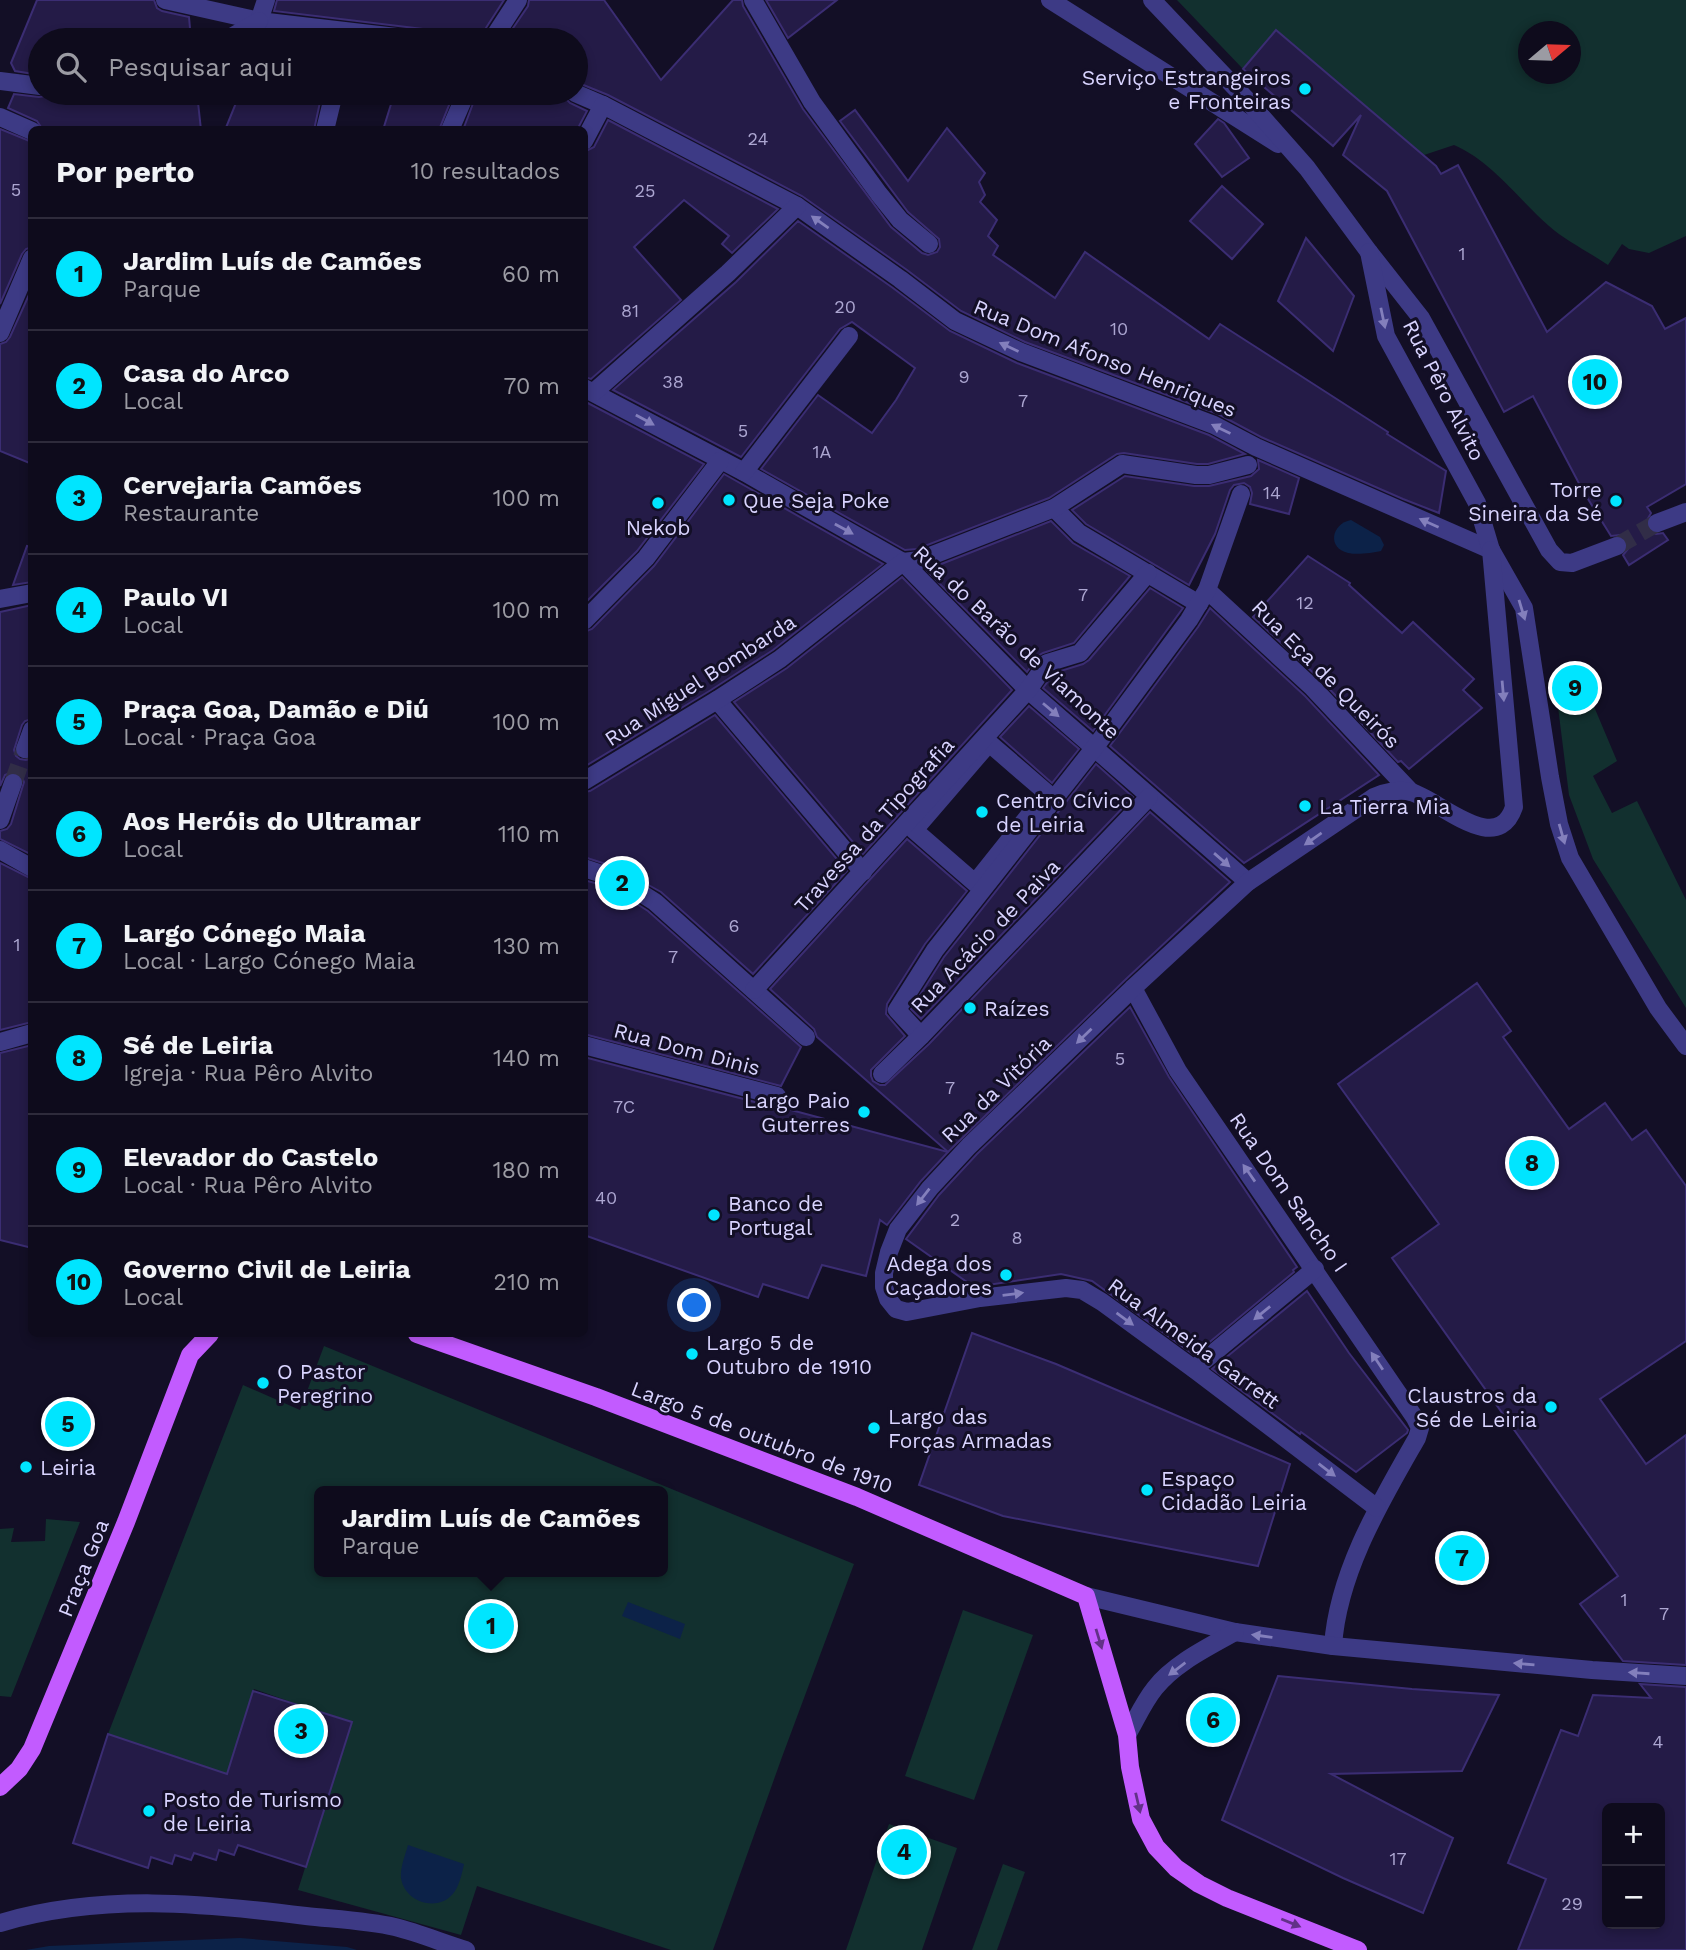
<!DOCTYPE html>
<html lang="pt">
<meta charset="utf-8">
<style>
:root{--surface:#0e0b1c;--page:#171425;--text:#f1f3f6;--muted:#9b9ba3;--line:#2e2b3b;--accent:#00e5ff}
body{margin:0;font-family:"Work Sans",sans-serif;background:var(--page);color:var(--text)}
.controls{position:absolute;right:21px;bottom:21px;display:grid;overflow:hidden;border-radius:10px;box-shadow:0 4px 10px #0003}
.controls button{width:63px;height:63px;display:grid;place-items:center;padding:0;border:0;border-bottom:2px solid var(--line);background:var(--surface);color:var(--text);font:35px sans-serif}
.compass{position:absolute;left:1518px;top:21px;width:63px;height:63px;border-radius:50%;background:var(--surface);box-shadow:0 4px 10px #0003;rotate:71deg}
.you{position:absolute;left:695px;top:1306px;width:24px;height:24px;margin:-18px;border:5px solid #fff;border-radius:50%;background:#1a73e8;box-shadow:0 0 0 10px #1a73e833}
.badge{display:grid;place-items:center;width:46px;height:46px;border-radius:50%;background:var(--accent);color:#111;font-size:23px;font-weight:700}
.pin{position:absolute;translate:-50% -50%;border:4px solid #fff;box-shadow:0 2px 7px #0006}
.popup{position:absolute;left:314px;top:1486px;width:354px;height:91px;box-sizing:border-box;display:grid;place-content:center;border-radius:10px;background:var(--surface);filter:drop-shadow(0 2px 5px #0005);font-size:23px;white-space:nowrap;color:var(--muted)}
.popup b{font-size:26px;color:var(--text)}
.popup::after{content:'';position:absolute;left:50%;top:100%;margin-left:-14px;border:14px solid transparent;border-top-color:var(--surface)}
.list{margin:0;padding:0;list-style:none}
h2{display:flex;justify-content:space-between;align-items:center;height:91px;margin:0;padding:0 28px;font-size:30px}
h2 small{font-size:23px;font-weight:400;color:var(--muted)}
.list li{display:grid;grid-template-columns:46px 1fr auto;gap:21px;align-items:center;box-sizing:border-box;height:112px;padding:0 28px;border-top:2px solid var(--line)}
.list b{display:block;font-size:26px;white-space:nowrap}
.list p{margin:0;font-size:23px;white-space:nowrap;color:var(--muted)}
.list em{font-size:23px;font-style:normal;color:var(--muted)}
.icon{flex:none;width:38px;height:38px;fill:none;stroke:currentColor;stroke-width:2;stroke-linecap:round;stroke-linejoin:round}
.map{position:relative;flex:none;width:1686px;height:1950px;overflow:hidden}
.search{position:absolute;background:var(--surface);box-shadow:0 4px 10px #0003;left:28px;top:28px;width:560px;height:77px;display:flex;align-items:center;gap:18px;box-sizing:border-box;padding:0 24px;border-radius:38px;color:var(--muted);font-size:26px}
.panel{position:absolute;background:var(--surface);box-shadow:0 4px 10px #0003;left:28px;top:126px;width:560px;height:1211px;border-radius:10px}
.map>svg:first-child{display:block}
.green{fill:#12302f;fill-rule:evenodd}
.water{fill:#0c2248}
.building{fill:#241b47;stroke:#3b2d73;stroke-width:2;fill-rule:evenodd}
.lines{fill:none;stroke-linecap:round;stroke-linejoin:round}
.minor-tunnel{stroke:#312d47;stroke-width:18;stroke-dasharray:18 9;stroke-linecap:butt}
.minor{stroke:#3d3a85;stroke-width:18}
.major{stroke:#c25bff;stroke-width:18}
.oneway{fill:#837fbc}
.oneway2{fill:#623188}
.poi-dot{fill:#00e5ff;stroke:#130f26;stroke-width:2.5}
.labels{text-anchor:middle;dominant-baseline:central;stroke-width:6;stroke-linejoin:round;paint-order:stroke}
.number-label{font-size:18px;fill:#aca6d1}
.poi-label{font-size:21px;fill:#d9d4ff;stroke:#130f26;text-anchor:start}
.street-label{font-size:21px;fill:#d9d4ff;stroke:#130f26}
</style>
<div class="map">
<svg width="1686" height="1950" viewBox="0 0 1686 1950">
<rect width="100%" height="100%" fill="#130f26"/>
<!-- green -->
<g class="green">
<path d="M1177 0H1686V236L1649 253 1629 249 1622 244 1608 265C1589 252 1566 241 1549 226 1518 199 1493 162 1454 145L1424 155 1276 30 1243 69ZM1528 32H1570V74H1528Z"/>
<polygon points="1583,675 1587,690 1617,761 1593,776 1612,813 1637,801 1686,900 1686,1008 1593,859 1569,795 1555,683"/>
<path d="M324 1346 854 1564 782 1757 713 1950H671L477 1886 461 1935 298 1890 351 1723 254 1689 220 1795 171 1755 108 1734 243 1385 300 1410ZM320 1491H662V1572H320Z"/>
<polygon points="46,1519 80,1522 11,1697 0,1696 0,1529 14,1528 11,1542 45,1541"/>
<polygon points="963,1610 1033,1635 974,1800 905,1776"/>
<polygon points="889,1824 957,1848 922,1950 846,1950"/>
<polygon points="1003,1864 1025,1872 997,1950 972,1950"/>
</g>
<!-- water -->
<g class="water">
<path d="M1351 520 1380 537 1384 545 1381 551C1372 553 1357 555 1348 553 1327 548 1331 524 1351 520Z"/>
<polygon points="628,1602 685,1624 680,1639 622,1616"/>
<path d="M408 1845 464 1864C462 1873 460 1883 455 1891 441 1913 405 1904 401 1878 400 1867 405 1856 408 1845Z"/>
<polygon points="240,1938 347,1947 357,1950 26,1950 49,1946"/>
</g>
<!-- building -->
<g class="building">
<polygon points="37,0 154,0 157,8 162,11 189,17 191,40 40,40 40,75 15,71 11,63"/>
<polygon points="277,0 504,0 482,34 481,40 433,40 429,31 423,29 274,11"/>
<polygon points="529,0 604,0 661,80 733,0 742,0 743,6 803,109 891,227 922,253 928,255 937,252 940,247 939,239 908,212 840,121 855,110 908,181 947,128 985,173 979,182 985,195 980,202 997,220 988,236 998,246 993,255 1055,298 1085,252 1209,339 1220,324 1388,432 1387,434 1446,471 1439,513 1403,499 1261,437 1218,414 1025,342 961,311 907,270 802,196 608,95 576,82 576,40 505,40 528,6"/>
<polygon points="766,0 837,0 788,38"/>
<polygon points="1276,30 1436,166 1441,174 1458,165 1547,332 1606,282 1652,306 1665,329 1686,318 1686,484 1647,507 1651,513 1646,522 1649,531 1656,534 1663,533 1668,540 1629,565 1623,555 1628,549 1627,541 1620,535 1611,536 1583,491 1533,396 1504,412 1387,191 1343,155 1361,115 1333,146 1243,69"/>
<polygon points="49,93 197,93 201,130 43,130 37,121 8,108 14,94 39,97 45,96"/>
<polygon points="240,93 322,93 314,130 225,130"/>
<polygon points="364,93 454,93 439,130 383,130 392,101"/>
<polygon points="477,93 564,93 566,99 570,103 587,111 577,130 463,130"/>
<polygon points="1218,119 1224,123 1249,158 1222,177 1195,144"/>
<polygon points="608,120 778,209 732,253 722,244 729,236 684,200 634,247 681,300 591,379 584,377 584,152 594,147"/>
<polygon points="0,129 32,142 32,247 26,249 22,254 0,304"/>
<polygon points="1222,186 1263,224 1232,259 1190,221"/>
<polygon points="798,221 893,288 950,331 1017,363 1209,435 1245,454 1208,464 1197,464 1124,453 1117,454 1049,498 917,549 905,550 761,469 818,395 872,433 896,400 915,368 852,322 840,329 741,457 613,390 736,282"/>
<polygon points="1306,238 1354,296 1333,351 1278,301"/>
<polygon points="32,288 32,464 0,451 0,344 6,342 10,337"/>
<polygon points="584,401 704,464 637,551 584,604"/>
<polygon points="1258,460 1299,478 1289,514 1250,504 1252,493 1250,487 1244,483 1234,485 1230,490 1215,534 1189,585 1086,524 1072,510 1125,476 1194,486 1209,486 1251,476 1259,469"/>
<polygon points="724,474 883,564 773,650 711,690 584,767 584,632 592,629 654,566"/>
<polygon points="1051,521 1073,543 1130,576 1074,643 1043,653 1038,656 1027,672 926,570"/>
<polygon points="27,546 32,547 32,582 13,585"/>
<polygon points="1308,556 1350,583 1349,585 1402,633 1413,622 1474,679 1463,690 1482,708 1409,769 1401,761 1398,762 1321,680 1253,617"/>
<polygon points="902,577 1012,690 863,854 734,702 787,668"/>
<polygon points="1150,588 1183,608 1093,731 1043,688 1054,673 1083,664 1089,660"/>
<polygon points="32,605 32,719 25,721 22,725 14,750 16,756 20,759 26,760 32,758 32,855 0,839 0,831 7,829 11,824 24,782 21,775 12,772 5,775 0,786 0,612"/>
<polygon points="1210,608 1305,696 1379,775 1244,863 1110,746 1198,627"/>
<polygon points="1029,706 1079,749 1052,783 1000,737"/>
<polygon points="715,715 847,871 753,974 661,892 634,877 628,878 624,881 622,888 626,897 648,911 801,1047 781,1086 584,1034 584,880 613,888 619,885 622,875 620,870 615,867 584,857 584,792 590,791"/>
<polygon points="1096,764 1133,797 921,1019 911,1009 944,957"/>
<polygon points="1150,812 1230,882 1125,980 948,1152 817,1037 814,1029 770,989 907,839 967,891 925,944 887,1004 886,1014 905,1036 871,1070 871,1076 873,1081 880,1085 885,1085 929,1044"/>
<polygon points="0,863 32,879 32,1022 0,1030"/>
<polygon points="1477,983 1511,1031 1503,1037 1569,1129 1605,1103 1632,1140 1646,1130 1686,1186 1686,1341 1600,1399 1646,1464 1686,1435 1686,1665 1623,1661 1580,1604 1618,1576 1392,1258 1439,1224 1338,1084"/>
<polygon points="1130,1007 1169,1077 1297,1267 1293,1270 1294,1272 1194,1355 1092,1281 1061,1274 974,1287 906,1239 939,1195 977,1154"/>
<polygon points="32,1045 32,1248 0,1240 0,1053"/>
<polygon points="584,1057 774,1107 780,1107 948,1152 921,1181 887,1225 880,1220 866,1276 822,1265 808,1298 763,1284 758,1297 584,1235"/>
<polygon points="1307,1291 1349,1353 1408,1430 1407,1433 1356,1472 1301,1432 1300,1434 1212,1369"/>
<polygon points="972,1333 1056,1364 1290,1464 1258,1566 1003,1516 919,1485"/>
<polygon points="1278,1676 1412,1689 1499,1695 1462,1771 1331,1774 1453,1838 1423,1913 1343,1878 1222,1820"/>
<path d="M1640 1684 1686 1687V1950H1518L1546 1879 1508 1863 1561 1730 1578 1736 1593 1695 1651 1698ZM1607 1808H1660V1924H1607Z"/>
<polygon points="253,1691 352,1722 306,1867 238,1845 234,1855 219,1850 216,1860 194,1853 191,1860 175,1855 172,1864 151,1857 148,1868 73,1843 108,1734 227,1774"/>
</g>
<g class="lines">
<!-- minor-tunnel -->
<g class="minor-tunnel">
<polyline points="1617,546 1657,523"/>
<polyline points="13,783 25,749"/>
</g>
<!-- minor -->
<g class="minor">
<polyline points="165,0 259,21 422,40"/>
<polyline points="753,0 812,102 879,194 900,220 929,244"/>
<polyline points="1050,0 1278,144"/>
<polyline points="1152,0 1247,100 1307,168 1369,252 1421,318 1549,550 1560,562 1572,563 1617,546"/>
<polyline points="259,21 266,0"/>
<polyline points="226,40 259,21"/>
<polyline points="492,40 518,0"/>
<polyline points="0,81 40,86"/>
<polyline points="575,93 603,105 797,206 900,279 955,321 1021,352 1214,425 1256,447 1491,550"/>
<polyline points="0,117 32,131"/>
<polyline points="325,130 334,93"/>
<polyline points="450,130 466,93"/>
<polyline points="584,141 603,105"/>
<polyline points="1369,252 1386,336 1477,503 1491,550 1524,608 1550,777 1559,824 1570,858 1658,1008 1686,1046"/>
<polyline points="0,333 32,258"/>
<polyline points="584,388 744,472 903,562 1028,690 1248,882"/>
<polyline points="594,392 728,273 797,206"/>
<polyline points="744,472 849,336"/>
<polyline points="1054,508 1079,533 1199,604"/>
<polyline points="1657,523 1686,512"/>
<polyline points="1207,590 1313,688 1411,792"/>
<polyline points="0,599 32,593"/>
<polyline points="584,621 646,558 720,461"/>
<polyline points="717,700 863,872"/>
<polygon points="989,743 1047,793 975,883 914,830"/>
<polyline points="25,749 32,730"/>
<polyline points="584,781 717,700 780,659 903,562 920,560 1054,508 1122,464 1196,475 1209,475 1248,465"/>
<polyline points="0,820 13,783"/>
<polyline points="0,850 32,868"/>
<polyline points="584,868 611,877"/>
<polyline points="633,888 655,902 806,1037"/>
<path d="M1133 988 1178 1071 1415 1418 1420 1428 1417 1438C1381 1501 1338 1572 1333 1646"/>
<polyline points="754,990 1028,690 1047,663 1080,653 1148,573"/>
<polyline points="921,1036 897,1010 935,950 1095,747 1189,620 1207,590 1241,494"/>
<polyline points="0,1042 32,1033"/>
<polyline points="584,1045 777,1096"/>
<polyline points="882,1074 921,1036 1149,797"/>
<polyline points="1194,1369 1315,1269"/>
<path d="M1377 1508 1194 1369 1102 1302 1082 1290 1066 1288 980 1298 907 1312 896 1309 888 1299 884 1287V1273L889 1252 898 1229 930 1188 969 1146 1133 988 1248 882 1374 797C1385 792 1400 789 1411 792 1439 800 1497 858 1514 807L1491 550"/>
<polyline points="1086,1596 1235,1632 1333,1646 1592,1670 1686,1676"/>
<path d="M1127 1735C1136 1720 1143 1703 1155 1688 1175 1663 1207 1648 1235 1632"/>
<path d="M0 1923C102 1893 202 1903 306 1916 333 1919 369 1921 395 1927 419 1933 443 1943 466 1950"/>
</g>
<!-- major -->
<g class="major">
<polyline points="417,1334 596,1397 857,1497 1086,1596 1127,1735 1130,1767 1141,1819 1156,1847 1176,1868 1199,1884 1227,1898 1358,1950"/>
<polyline points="0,1787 19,1769 32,1749 126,1522 190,1355 210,1334"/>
</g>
</g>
<!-- one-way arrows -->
<defs><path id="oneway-solid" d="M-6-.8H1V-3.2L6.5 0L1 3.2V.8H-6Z" transform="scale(1.75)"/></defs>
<g class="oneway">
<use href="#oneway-solid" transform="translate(820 222) rotate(-145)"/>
<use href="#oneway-solid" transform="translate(1383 318) rotate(78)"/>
<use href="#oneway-solid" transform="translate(1009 347) rotate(-155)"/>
<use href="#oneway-solid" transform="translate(645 420) rotate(29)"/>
<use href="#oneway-solid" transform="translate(1221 429) rotate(-154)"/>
<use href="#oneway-solid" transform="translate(1429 523) rotate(-156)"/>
<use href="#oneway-solid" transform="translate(844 529) rotate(29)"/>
<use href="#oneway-solid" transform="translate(1522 610) rotate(73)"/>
<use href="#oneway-solid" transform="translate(1503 691) rotate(85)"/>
<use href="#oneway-solid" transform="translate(1051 710) rotate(40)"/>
<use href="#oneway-solid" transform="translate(1562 834) rotate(74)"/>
<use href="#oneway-solid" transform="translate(1313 839) rotate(145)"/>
<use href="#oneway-solid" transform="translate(1222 860) rotate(41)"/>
<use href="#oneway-solid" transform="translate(1084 1036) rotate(136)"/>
<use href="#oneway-solid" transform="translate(1249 1173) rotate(-125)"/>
<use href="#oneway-solid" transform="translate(923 1197) rotate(128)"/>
<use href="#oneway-solid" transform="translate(1013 1294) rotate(-7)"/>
<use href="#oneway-solid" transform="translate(1262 1313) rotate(141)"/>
<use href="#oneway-solid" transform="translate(1125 1319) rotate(36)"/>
<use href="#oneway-solid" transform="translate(1377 1361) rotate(-124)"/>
<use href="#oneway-solid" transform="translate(1327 1470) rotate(37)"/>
<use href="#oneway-solid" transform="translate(1262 1636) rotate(-172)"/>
<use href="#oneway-solid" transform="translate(1524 1664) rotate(-175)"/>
<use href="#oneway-solid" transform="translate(1177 1669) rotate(143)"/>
<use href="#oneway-solid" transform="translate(1639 1673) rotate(-176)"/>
</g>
<g class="oneway2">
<use href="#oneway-solid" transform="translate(1099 1639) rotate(73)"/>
<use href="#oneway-solid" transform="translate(1138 1803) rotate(77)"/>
<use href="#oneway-solid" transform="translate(1291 1923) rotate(22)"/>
</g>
<!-- markers -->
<g class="poi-dot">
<circle cx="1305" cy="89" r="7"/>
<circle cx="729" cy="500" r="7"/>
<circle cx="1616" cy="501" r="7"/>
<circle cx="658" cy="503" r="7"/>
<circle cx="1305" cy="806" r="7"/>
<circle cx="982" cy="812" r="7"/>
<circle cx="970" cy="1008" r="7"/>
<circle cx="864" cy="1112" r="7"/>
<circle cx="714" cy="1215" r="7"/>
<circle cx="1006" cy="1275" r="7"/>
<circle cx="692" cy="1354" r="7"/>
<circle cx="263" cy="1383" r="7"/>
<circle cx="1551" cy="1407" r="7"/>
<circle cx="874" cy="1428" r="7"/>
<circle cx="26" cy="1467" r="7"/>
<circle cx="1147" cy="1490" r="7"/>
<circle cx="149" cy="1811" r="7"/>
</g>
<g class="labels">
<!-- number labels -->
<g class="number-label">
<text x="758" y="138">24</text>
<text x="16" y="189">5</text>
<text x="645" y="190">25</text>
<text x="1462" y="253">1</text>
<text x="845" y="306">20</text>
<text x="630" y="310">81</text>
<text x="1119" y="328">10</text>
<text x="964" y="376">9</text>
<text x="673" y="381">38</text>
<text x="1023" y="400">7</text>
<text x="743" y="430">5</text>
<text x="822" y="451">1A</text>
<text x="1272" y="492">14</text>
<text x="1083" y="594">7</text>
<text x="1305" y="602">12</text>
<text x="734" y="925">6</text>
<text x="17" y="944">1</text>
<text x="673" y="956">7</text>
<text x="1120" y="1058">5</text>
<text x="950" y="1087">7</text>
<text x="624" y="1106">7C</text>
<text x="606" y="1197">40</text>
<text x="955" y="1219">2</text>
<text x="1017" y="1237">8</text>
<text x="1624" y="1599">1</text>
<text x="1664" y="1613">7</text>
<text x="1658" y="1741">4</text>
<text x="1398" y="1858">17</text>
<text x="1572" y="1903">29</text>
</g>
<!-- poi labels -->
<g class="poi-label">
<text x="1291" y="77" text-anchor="end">Serviço Estrangeiros<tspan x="1291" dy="24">e Fronteiras</tspan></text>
<text x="1602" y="489" text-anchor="end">Torre<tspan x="1602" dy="24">Sineira da Sé</tspan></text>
<text x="743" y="500">Que Seja Poke</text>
<text x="658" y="527" text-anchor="middle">Nekob</text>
<text x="996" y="800">Centro Cívico<tspan x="996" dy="24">de Leiria</tspan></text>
<text x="1319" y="806">La Tierra Mia</text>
<text x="984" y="1008">Raízes</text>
<text x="850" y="1100" text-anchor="end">Largo Paio<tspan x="850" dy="24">Guterres</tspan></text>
<text x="728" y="1203">Banco de<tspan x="728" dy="24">Portugal</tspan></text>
<text x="992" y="1263" text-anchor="end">Adega dos<tspan x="992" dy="24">Caçadores</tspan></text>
<text x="706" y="1342">Largo 5 de<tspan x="706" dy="24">Outubro de 1910</tspan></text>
<text x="277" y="1371">O Pastor<tspan x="277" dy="24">Peregrino</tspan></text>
<text x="1537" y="1395" text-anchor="end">Claustros da<tspan x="1537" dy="24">Sé de Leiria</tspan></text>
<text x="888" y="1416">Largo das<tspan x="888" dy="24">Forças Armadas</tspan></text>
<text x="40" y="1467">Leiria</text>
<text x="1161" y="1478">Espaço<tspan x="1161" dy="24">Cidadão Leiria</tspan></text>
<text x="163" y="1799">Posto de Turismo<tspan x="163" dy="24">de Leiria</tspan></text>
</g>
<!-- street labels -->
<g class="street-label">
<text transform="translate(1105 358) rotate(22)">Rua Dom Afonso Henriques</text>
<text transform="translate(1444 390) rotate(63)">Rua Pêro Alvito</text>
<text transform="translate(1017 642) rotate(43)">Rua do Barão de Viamonte</text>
<text transform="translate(1326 674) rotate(45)">Rua Eça de Queirós</text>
<text transform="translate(700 680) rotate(-33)">Rua Miguel Bombarda</text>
<text transform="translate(874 825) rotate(-48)">Travessa da Tipografia</text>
<text transform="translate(985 936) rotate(-46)">Rua Acácio de Paiva</text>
<text transform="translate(687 1049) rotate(15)">Rua Dom Dinis</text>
<text transform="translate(996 1089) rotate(-44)">Rua da Vitória</text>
<text transform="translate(1289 1192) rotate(55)">Rua Dom Sancho I</text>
<text transform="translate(1194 1343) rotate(36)">Rua Almeida Garrett</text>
<text transform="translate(762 1437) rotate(21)">Largo 5 de outubro de 1910</text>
<text transform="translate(83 1568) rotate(-68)">Praça Goa</text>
</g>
</g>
</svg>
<div class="controls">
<button>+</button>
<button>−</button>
</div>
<svg class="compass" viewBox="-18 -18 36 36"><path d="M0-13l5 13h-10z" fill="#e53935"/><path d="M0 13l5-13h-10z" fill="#9b9ba3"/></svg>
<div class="you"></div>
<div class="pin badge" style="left:491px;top:1626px">1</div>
<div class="popup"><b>Jardim Luís de Camões</b>Parque</div>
<div class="pin badge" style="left:622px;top:883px">2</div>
<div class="pin badge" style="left:301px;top:1731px">3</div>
<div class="pin badge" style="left:904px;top:1852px">4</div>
<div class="pin badge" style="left:68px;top:1424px">5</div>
<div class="pin badge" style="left:1213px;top:1720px">6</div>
<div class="pin badge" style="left:1462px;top:1558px">7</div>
<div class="pin badge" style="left:1532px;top:1163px">8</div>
<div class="pin badge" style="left:1575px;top:688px">9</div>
<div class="pin badge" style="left:1595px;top:382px">10</div>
<div class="search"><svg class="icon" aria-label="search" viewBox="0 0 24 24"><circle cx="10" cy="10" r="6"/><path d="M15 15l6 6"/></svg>Pesquisar aqui</div>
<section class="panel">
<h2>Por perto<small>10 resultados</small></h2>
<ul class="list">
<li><span class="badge">1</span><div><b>Jardim Luís de Camões</b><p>Parque</p></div><em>60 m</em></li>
<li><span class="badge">2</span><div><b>Casa do Arco</b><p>Local</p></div><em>70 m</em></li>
<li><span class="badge">3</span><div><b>Cervejaria Camões</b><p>Restaurante</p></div><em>100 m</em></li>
<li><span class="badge">4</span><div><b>Paulo VI</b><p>Local</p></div><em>100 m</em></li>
<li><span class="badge">5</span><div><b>Praça Goa, Damão e Diú</b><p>Local · Praça Goa</p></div><em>100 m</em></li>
<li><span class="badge">6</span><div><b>Aos Heróis do Ultramar</b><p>Local</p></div><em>110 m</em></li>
<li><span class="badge">7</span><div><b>Largo Cónego Maia</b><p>Local · Largo Cónego Maia</p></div><em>130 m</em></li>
<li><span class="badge">8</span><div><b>Sé de Leiria</b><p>Igreja · Rua Pêro Alvito</p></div><em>140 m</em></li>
<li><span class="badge">9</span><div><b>Elevador do Castelo</b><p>Local · Rua Pêro Alvito</p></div><em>180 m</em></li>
<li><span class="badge">10</span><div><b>Governo Civil de Leiria</b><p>Local</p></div><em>210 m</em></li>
</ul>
</section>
</div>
